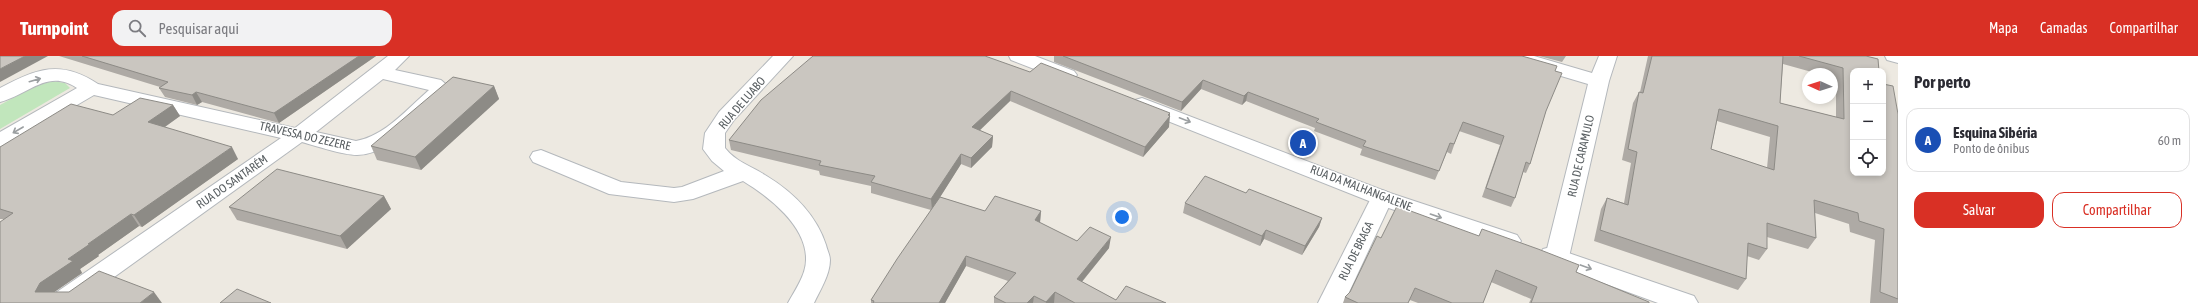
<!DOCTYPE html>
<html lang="pt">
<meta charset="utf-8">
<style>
:root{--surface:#fff;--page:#f2f2f3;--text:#2b2b33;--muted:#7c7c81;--line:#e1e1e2;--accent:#d93025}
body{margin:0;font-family:"Asap Condensed",sans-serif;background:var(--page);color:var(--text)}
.controls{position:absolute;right:12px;top:12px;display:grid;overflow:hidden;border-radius:8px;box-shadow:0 2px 6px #0003}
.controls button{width:36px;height:36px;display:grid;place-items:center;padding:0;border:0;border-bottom:1px solid var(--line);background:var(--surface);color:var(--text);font:20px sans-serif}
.compass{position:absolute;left:1802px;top:12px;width:36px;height:36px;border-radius:50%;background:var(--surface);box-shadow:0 2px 6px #0003;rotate:273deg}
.you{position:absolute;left:1122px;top:161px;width:14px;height:14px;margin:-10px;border:3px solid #fff;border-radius:50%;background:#1a73e8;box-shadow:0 0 0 6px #1a73e833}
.badge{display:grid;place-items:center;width:26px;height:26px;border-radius:50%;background:var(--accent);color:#fff;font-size:13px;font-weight:700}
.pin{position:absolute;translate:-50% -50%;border:2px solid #fff;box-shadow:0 1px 4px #0006}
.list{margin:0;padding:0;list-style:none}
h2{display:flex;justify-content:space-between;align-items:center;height:52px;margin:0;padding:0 16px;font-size:17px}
h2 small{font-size:13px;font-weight:400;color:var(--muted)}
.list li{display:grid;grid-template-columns:26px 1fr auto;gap:12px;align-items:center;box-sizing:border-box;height:64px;margin:0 8px 8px;padding:0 8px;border:1px solid var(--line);border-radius:12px}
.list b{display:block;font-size:15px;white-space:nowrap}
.list p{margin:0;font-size:13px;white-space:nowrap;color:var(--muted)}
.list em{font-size:13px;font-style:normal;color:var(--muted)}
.actions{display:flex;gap:8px;padding:12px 16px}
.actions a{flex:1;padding:9px 0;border:1px solid var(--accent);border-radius:12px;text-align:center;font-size:14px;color:var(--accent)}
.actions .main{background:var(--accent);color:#fff}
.icon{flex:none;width:22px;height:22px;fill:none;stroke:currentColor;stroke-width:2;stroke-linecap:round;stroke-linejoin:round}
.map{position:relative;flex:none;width:1898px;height:247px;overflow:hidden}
header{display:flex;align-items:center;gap:24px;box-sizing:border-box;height:56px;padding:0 20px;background:var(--accent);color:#fff}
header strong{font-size:19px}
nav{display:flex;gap:22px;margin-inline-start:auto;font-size:14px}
.search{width:280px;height:36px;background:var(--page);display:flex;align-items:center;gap:10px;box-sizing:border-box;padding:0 14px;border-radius:12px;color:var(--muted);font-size:15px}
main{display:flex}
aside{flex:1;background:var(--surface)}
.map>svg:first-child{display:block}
.green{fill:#c1e6bc}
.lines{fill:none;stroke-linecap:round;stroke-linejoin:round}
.minor-casing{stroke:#b4b8bc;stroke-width:2}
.tertiary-casing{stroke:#b4b8bc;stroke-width:2}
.minor{fill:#fff;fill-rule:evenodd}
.tertiary{fill:#fff;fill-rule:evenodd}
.wall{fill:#aeaaa5;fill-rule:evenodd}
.shaded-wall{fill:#8d8b86}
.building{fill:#cac6c0;stroke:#8d8b86;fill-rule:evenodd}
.oneway{stroke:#9b9fa1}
.labels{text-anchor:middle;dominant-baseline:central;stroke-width:3;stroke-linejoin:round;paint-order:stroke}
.street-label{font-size:12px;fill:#595f62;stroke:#fff}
</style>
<header>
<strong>Turnpoint</strong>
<div class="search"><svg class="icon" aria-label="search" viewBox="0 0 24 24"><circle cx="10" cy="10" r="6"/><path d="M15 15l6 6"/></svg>Pesquisar aqui</div>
<nav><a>Mapa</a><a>Camadas</a><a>Compartilhar</a></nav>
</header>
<main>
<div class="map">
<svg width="1898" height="247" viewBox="0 0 1898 247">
<rect width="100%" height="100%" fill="#ede9e1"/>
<!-- green -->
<polygon class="green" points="52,25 65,27 70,32 0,73 0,49 35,30"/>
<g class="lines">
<!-- minor casing -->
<g class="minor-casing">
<g id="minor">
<path d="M388 0H409L395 14 441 24 449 31 445 40C421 62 393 98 357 99 343 99 316 90 302 86L78 247H47L51 240 281 82 94 39 7 90 0 92V76L77 32C48 12 28 39 0 46V32C37 13 60 3 98 28L295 72ZM383 23 429 34C407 53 385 80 356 85L316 76Z"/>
<path d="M773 0H793L734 64 725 77V92C736 106 751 110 765 119 793 136 816 158 826 189 827 194 830 199 830 204 830 219 820 234 814 247H788C795 234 806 219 806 204 807 170 769 141 743 125L693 143 674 146 609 138 533 106 530 101 533 96 541 94 621 126 674 132 682 131 724 115 712 105 703 93 705 77 719 56Z"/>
<polygon points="1505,0 1534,0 1592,17 1599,0 1617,0 1609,25 1569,201 1565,207 1557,210 1549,207 1545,201 1588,28 1507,4"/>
<polygon points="1382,134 1390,137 1393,142 1344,247 1318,247 1371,142 1374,137"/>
</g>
</g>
<!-- tertiary casing -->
<g class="tertiary-casing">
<g id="tertiary">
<polygon points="1009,0 1035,0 1074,15 1077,19 1074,23 1067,25 1060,23 1011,4"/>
<polygon points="1885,0 1898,0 1898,7 1887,4"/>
<polygon points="1142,42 1390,137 1517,179 1521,185 1517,191 1509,193 1374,147 1135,52 1132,48 1135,44"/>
<polygon points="1551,191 1694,240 1698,247 1658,247 1543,205 1539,199 1543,193"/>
</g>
</g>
<!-- minor -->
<use href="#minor" class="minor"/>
<!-- tertiary -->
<use href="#tertiary" class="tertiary"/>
</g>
<!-- wall -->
<g class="wall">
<polygon points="59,0 376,0 279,67 202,46 197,49 165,41 159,32 160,31"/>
<polygon points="1054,0 1522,0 1555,15 1546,55 1530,108 1526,117 1523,116 1515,142 1511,151 1482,141 1500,89 1459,75 1451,98 1447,96 1435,124 1360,99 1362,93 1314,75 1315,72 1246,45 1242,49 1201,33 1181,55 1054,6"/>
<polygon points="1539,0 1566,0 1562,6"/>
<path d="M1648 0H1866L1853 15 1898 58V247H1870L1875 184 1850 176 1849 168 1815 157 1816 182 1808 193 1767 181V193L1759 204 1747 200 1746 223 1738 234 1594 185 1601 153 1607 142 1624 147 1631 107 1622 104 1633 47 1639 36H1640ZM1783 8 1819 18H1832V22L1836 23V61L1780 47ZM1717 65 1770 81 1767 112 1711 93Z"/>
<polygon points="1030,16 1169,71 1143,101 1010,45 979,74 993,80 992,91 971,112 961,108 940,141 985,155 1041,155 1040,167 1077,185 1109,192 1082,226 1116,244 1166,247 994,247 994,241 1008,225 966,210 945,247 871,247 871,244 931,154 871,137 871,130 820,119 819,115 731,94 729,84"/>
<polygon points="494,30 499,43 421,114 377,104 371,90"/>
<polygon points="173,49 180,60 165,71 238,103 142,171 139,170 98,199 99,200 80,213 82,217 54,236 154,236 0,247 3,163 0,163 0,91 113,59"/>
<polygon points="1246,137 1322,162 1319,171 1302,199 1264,183 1260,190 1183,157 1185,147"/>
<polygon points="384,140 391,153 347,193 237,164 229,151"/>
<polygon points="1381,182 1576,216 1649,247 1529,247 1531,243 1491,226 1483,247 1418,247 1410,244 1408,247 1343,247 1345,241 1350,236"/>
</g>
<!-- shaded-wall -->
<g class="shaded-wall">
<polygon points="25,0 48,0 0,26 0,13"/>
<polygon points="359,0 376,0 279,67 274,57"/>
<polygon points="1203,24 1201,33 1181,55 1182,46"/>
<polygon points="494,30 499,43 421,114 415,101"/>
<polygon points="1011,35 1010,45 972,82 972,71"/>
<polygon points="196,36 202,46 197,49 192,39"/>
<polygon points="1248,36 1246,45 1242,49 1244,40"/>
<polygon points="173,49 180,60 156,77 148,66"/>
<polygon points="1170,57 1170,61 1170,60 1169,71 1143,101 1145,91"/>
<polygon points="993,80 992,91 971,112 971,102"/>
<polygon points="232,91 238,103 142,171 134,159"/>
<polygon points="961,98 961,108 932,154 931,143"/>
<polygon points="384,140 391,153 347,193 340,180"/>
<polygon points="1041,155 1040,166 1035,175 1035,164"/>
<polygon points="131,158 139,170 98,199 99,200 80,213 82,217 50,239 35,236 40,227 68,203 88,188"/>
<polygon points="1322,162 1319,171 1302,199 1305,190"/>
<polygon points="1266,174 1264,183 1260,190 1262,180"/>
<polygon points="1111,181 1109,192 1075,234 1077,223"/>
<polygon points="966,200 966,210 945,247 939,247"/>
<polygon points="154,236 162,247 140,247"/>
<polygon points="1055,236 1054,247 1046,247 1046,246"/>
<polygon points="1034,240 1033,247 1027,247"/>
</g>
<!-- building -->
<g class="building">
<polygon points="0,0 25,0 0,13"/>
<polygon points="82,0 359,0 274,57 196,36 192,39 159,32 168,26"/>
<polygon points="813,0 985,0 1030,16 1041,7 1170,57 1168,59 1170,60 1145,91 1011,35 972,71 993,80 971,102 961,98 931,143 871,126 875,120 819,109 821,105 729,84 761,44"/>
<polygon points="1063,0 1522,0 1557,10 1555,15 1562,17 1546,55 1530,108 1526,106 1515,142 1486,132 1504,80 1463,66 1454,88 1450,87 1439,115 1363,90 1366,85 1316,66 1319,63 1248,36 1244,40 1203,24 1182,46"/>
<path d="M1652 0H1783L1780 47 1844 63 1843 12 1799 0H1866L1878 3 1879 15H1853V117H1883V28L1893 30 1898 58V243L1880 236 1884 173 1859 165 1858 157 1814 144 1816 182 1767 167V193L1748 187 1746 223 1600 174 1607 142 1628 149 1637 96 1628 93 1639 36 1643 37ZM1719 53 1778 70 1774 114 1711 93Z"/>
<polygon points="453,21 494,30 415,101 371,90"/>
<polygon points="140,42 173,49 148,66 232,91 134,159 131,158 88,188 90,188 68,203 73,205 40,227 35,236 69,236 99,215 154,236 140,247 0,247 0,166 13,157 0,153 0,91 71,48 113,59"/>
<polygon points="277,113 384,140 340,180 229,151"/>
<polygon points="1205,120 1246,137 1249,133 1322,162 1305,190 1266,174 1262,180 1185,147"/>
<polygon points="995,140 1041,155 1035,164 1077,185 1090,171 1111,181 1077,223 1116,244 1126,230 1166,247 1075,247 1055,236 1046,246 1034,240 1027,247 1006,247 994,241 1016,217 966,200 939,247 873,247 874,245 871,244 897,203 940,141 985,155"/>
<polygon points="1397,150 1479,180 1482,173 1538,193 1579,209 1576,216 1649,246 1649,247 1531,247 1537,231 1496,214 1483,247 1452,247 1415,232 1408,247 1358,247 1345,241 1350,236 1377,180 1381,182"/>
<polygon points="237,233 271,247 220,247"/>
</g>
<!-- one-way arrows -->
<defs><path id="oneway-shaft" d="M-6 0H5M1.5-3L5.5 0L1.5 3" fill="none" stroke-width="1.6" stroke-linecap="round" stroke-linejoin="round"/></defs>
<g class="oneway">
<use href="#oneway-shaft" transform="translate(35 24) rotate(-16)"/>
<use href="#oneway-shaft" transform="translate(1185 64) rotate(21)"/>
<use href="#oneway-shaft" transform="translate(18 74) rotate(150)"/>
<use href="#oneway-shaft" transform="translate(1436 160) rotate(19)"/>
<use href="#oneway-shaft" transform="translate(1586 211) rotate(20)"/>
</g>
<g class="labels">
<!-- street labels -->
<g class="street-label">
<text transform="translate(742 47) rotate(-49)">RUA DE LUABO</text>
<text transform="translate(305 80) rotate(13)">TRAVESSA DO ZEZERE</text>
<text transform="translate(1581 100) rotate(-77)">RUA DE CARAMULO</text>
<text transform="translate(232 126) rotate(-35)">RUA DO SANTARÉM</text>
<text transform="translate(1361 132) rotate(21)">RUA DA MALHANGALENE</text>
<text transform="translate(1356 195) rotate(-64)">RUA DE BRAGA</text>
</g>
</g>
</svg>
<div class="controls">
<button>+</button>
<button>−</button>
<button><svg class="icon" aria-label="locate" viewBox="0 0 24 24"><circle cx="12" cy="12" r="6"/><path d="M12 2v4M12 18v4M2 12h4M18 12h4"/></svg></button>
</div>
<svg class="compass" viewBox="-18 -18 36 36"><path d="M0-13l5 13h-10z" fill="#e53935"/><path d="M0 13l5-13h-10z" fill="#7c7c81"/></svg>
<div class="you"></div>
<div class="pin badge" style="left:1303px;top:87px;background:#1a4fb4">A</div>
</div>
<aside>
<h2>Por perto<small></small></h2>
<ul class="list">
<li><span class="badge" style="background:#1a4fb4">A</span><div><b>Esquina Sibéria</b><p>Ponto de ônibus</p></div><em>60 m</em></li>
</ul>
<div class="actions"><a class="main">Salvar</a><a>Compartilhar</a></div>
</aside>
</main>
